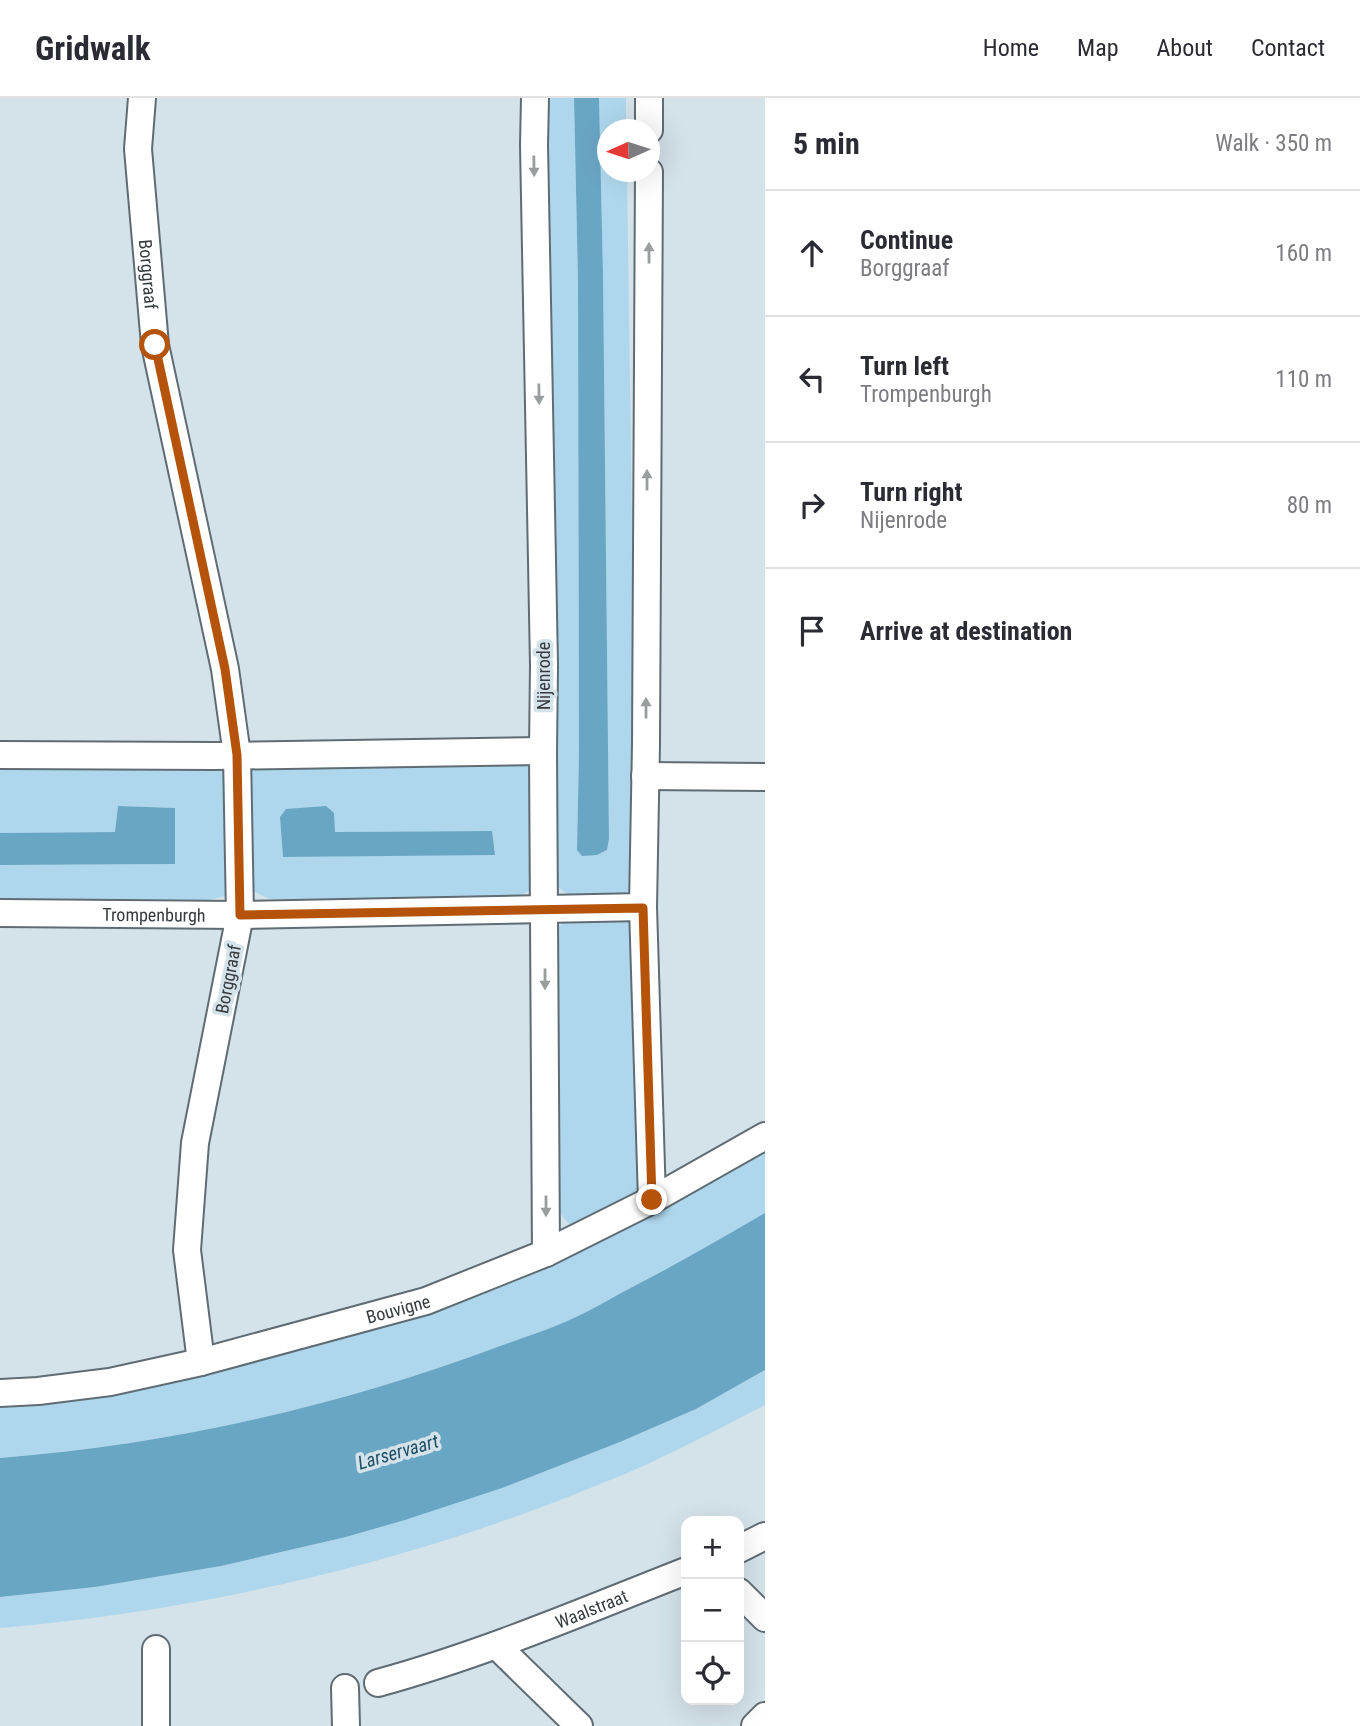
<!DOCTYPE html>
<meta charset="utf-8">
<style>
:root{--surface:#fff;--page:#f7f7f7;--text:#2b2b33;--muted:#7c7c81;--line:#e1e1e2}
body{margin:0;font-family:"Roboto Condensed",sans-serif;background:var(--page);color:var(--text)}
.controls{position:absolute;right:21px;bottom:21px;display:grid;overflow:hidden;border-radius:14px;box-shadow:0 7px 28px #0002}
.controls button{width:63px;height:63px;display:grid;place-items:center;padding:0;border:0;border-bottom:2px solid var(--line);background:var(--surface);color:var(--text);font:35px sans-serif}
.compass{position:absolute;left:597px;top:21px;width:63px;height:63px;border-radius:50%;background:var(--surface);box-shadow:0 7px 28px #0002;rotate:267deg}
.stop{position:absolute;width:21px;height:21px;margin:-16px;border:5px solid #b45309;border-radius:50%;background:#fff}
.stop.end{background:#b45309;border-color:#fff;box-shadow:0 2px 7px #0008}
.list{margin:0;padding:0;list-style:none}
h2{display:flex;justify-content:space-between;align-items:center;height:91px;margin:0;padding:0 28px;font-size:30px}
h2 small{font-size:23px;font-weight:400;color:var(--muted)}
.list li{display:grid;grid-template-columns:46px 1fr auto;gap:21px;align-items:center;box-sizing:border-box;height:126px;padding:0 28px;border-top:2px solid var(--line)}
.list b{display:block;font-size:26px;white-space:nowrap}
.list p{margin:0;font-size:23px;white-space:nowrap;color:var(--muted)}
.list em{font-size:23px;font-style:normal;color:var(--muted)}
.icon{flex:none;width:38px;height:38px;fill:none;stroke:currentColor;stroke-width:2;stroke-linecap:round;stroke-linejoin:round}
.map{position:relative;flex:none;width:765px;height:1628px;overflow:hidden}
header{display:flex;align-items:center;gap:42px;box-sizing:border-box;height:98px;padding:0 35px;background:var(--surface);border-bottom:2px solid var(--line)}
header strong{font-size:33px}
nav{display:flex;gap:38px;margin-inline-start:auto;font-size:24px}
main{display:flex}
aside{flex:1;background:var(--surface)}
.map>svg:first-child{display:block}
.green{fill:#aed7ed;fill-rule:evenodd}
.water{fill:#69a6c4}
.lines{fill:none;stroke-linecap:round;stroke-linejoin:round}
.street-casing{stroke:#606c73;stroke-width:30}
.street{stroke:#fff;stroke-width:26}
.oneway{fill:#9a9d9e}
.route{stroke:#b45309;stroke-width:9}
.labels{text-anchor:middle;dominant-baseline:central;stroke-width:7;stroke-linejoin:round;paint-order:stroke}
.street-label{font-size:18px;fill:#363b3e;stroke:#d4e2ea}
.water-label{font-size:19px;font-style:italic;fill:#1f5066;stroke:#d4e2ea}
</style>
<header>
<strong>Gridwalk</strong>
<nav><a>Home</a><a>Map</a><a>About</a><a>Contact</a></nav>
</header>
<main>
<div class="map">
<svg width="765" height="1628" viewBox="0 0 765 1628">
<rect width="100%" height="100%" fill="#d4e2ea"/>
<!-- green -->
<g class="green">
<polygon points="548,0 574,0 578,182 579,653 577,751 582,758 607,753 609,740 603,176 599,0 626,0 626,31 608,32 608,74 627,74 637,786 629,794 620,797 570,798 555,787"/>
<path d="M512 665 532 667 534 788 529 793 516 799 270 801 250 792V677L255 667ZM287 711 335 734 491 733 495 756 283 759 280 719Z"/>
<polygon points="226,666 225,798 209,802 0,803 0,767 174,766 175,710 118,708 115,734 0,735 0,669"/>
<polygon points="570,820 638,820 643,1094 571,1128 558,1113 556,831"/>
<path d="M765 1051V1115C717 1143 670 1170 621 1195 603 1205 584 1216 565 1224 544 1233 522 1240 500 1248 340 1308 170 1347 0 1360V1304L216 1271 298 1252 398 1225 494 1188 645 1122 724 1078Z"/>
<path d="M765 1272V1307C721 1330 677 1353 632 1373 611 1382 589 1390 568 1399 386 1470 194 1513 0 1530V1499L95 1489 221 1468 346 1439 405 1422 502 1390 620 1344 696 1311Z"/>
</g>
<!-- water -->
<g class="water">
<polygon points="574,0 599,0 603,176 609,741 607,752 597,757 582,758 577,752 579,653 578,182"/>
<polygon points="118,708 175,710 175,766 0,767 0,735 115,734"/>
<polygon points="326,708 334,715 335,734 492,733 495,757 283,759 280,719 286,711"/>
<path d="M765 1115V1272L696 1311 620 1344 502 1390 405 1422 346 1439 221 1468 95 1489 0 1499V1360C170 1347 340 1308 500 1248 522 1240 544 1233 565 1224 584 1216 603 1205 621 1195 670 1170 717 1143 765 1115Z"/>
</g>
<g class="lines">
<!-- street casing -->
<g class="street-casing">
<g id="street">
<path id="s1" d="M142 0 138 51 155 247 225 571 237 657 240 817 195 1045 187 1152 201 1264"/>
<polyline points="535,0 534,47 544,567 543,653 546,1155"/>
<polyline points="649,32 649,0"/>
<polyline points="649,74 646,646 643,809 652,1102"/>
<polyline points="0,657 215,658 543,653"/>
<polyline points="645,678 765,679"/>
<path id="s2" d="M0 815 240 817 643 809"/>
<path id="s3" d="M0 1295 38 1293 110 1284 201 1264 426 1203 546 1155 652 1102 765 1038"/>
<polyline points="739,1451 765,1438"/>
<polyline points="739,1494 765,1520"/>
<polyline points="497,1548 579,1628"/>
<polyline points="156,1551 156,1628"/>
<path id="s4" d="M378 1585C484 1556 584 1513 686 1473"/>
<polyline points="345,1590 346,1628"/>
<polyline points="755,1628 765,1618"/>
</g>
</g>
<!-- street -->
<use href="#street" class="street"/>
</g>
<!-- one-way arrows -->
<defs><path id="oneway-solid" d="M-6-.8H1V-3.2L6.5 0L1 3.2V.8H-6Z" transform="scale(1.75)"/></defs>
<g class="oneway">
<use href="#oneway-solid" transform="translate(534 68) rotate(89)"/>
<use href="#oneway-solid" transform="translate(649 155) rotate(-90)"/>
<use href="#oneway-solid" transform="translate(539 296) rotate(89)"/>
<use href="#oneway-solid" transform="translate(647 382) rotate(-90)"/>
<use href="#oneway-solid" transform="translate(646 610) rotate(-90)"/>
<use href="#oneway-solid" transform="translate(545 881) rotate(90)"/>
<use href="#oneway-solid" transform="translate(546 1108) rotate(90)"/>
</g>
<g class="lines">
<!-- route -->
<polyline class="route" points="155,247 225,571 237,657 240,817 643,810 652,1102"/>
</g>
<g class="labels">
<!-- street labels -->
<g class="street-label">
<text stroke="none"><textPath href="#s1" startOffset="177">Borggraaf</textPath></text>
<text transform="translate(543 578) rotate(-90)">Nijenrode</text>
<text stroke="none"><textPath href="#s2" startOffset="154">Trompenburgh</textPath></text>
<text transform="translate(228 881) rotate(-79)">Borggraaf</text>
<text stroke="none"><textPath href="#s3" startOffset="408">Bouvigne</textPath></text>
<text stroke="none"><textPath href="#s4" startOffset="226">Waalstraat</textPath></text>
</g>
<!-- water labels -->
<g class="water-label">
<text transform="translate(398 1354) rotate(-16)">Larservaart</text>
</g>
</g>
</svg>
<div class="controls">
<button>+</button>
<button>−</button>
<button><svg class="icon" aria-label="locate" viewBox="0 0 24 24"><circle cx="12" cy="12" r="6"/><path d="M12 2v4M12 18v4M2 12h4M18 12h4"/></svg></button>
</div>
<svg class="compass" viewBox="-18 -18 36 36"><path d="M0-13l5 13h-10z" fill="#e53935"/><path d="M0 13l5-13h-10z" fill="#7c7c81"/></svg>
<div class="stop" style="left:155px;top:247px"></div>
<div class="stop end" style="left:652px;top:1102px"></div>
</div>
<aside>
<h2>5 min<small>Walk · 350 m</small></h2>
<ul class="list">
<li><svg class="icon" aria-label="ahead" viewBox="0 0 24 24"><path d="M12 20V5M6 11l6-6 6 6"/></svg><div><b>Continue</b><p>Borggraaf</p></div><em>160 m</em></li>
<li><svg class="icon" aria-label="left" viewBox="0 0 24 24"><path d="M17 20v-9H6M10 6l-5 5 5 5"/></svg><div><b>Turn left</b><p>Trompenburgh</p></div><em>110 m</em></li>
<li><svg class="icon" aria-label="right" viewBox="0 0 24 24"><path d="M7 20v-9h11M14 6l5 5-5 5"/></svg><div><b>Turn right</b><p>Nijenrode</p></div><em>80 m</em></li>
<li><svg class="icon" aria-label="arrive" viewBox="0 0 24 24"><path d="M6 21V4h12l-3 4 3 4H6"/></svg><div><b>Arrive at destination</b></div></li>
</ul>
</aside>
</main>
